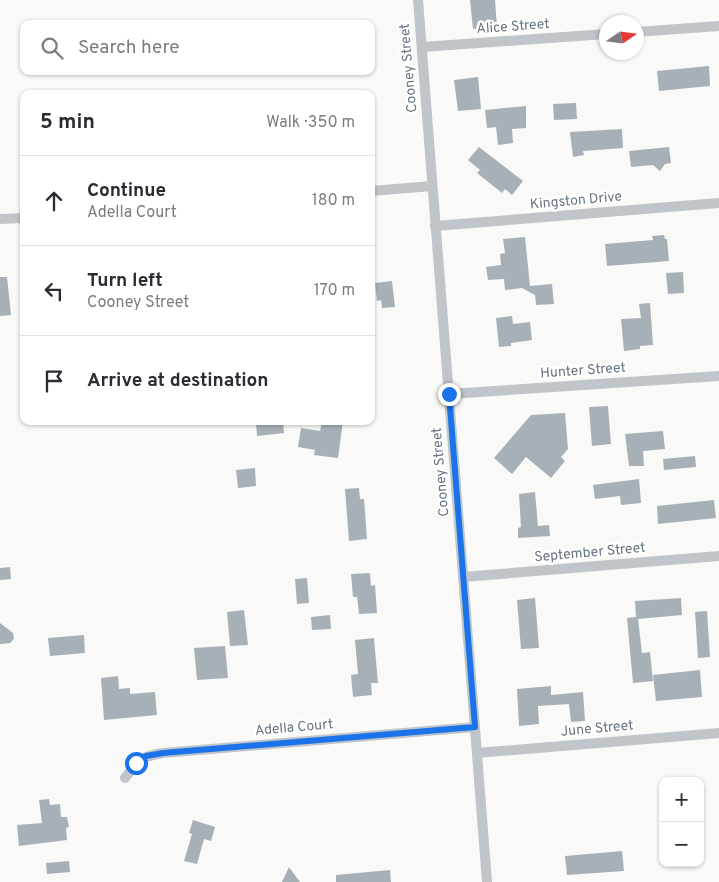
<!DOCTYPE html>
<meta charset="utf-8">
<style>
:root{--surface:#fff;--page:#f2f2f3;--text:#2b2b33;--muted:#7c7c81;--line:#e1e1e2}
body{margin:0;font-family:Overpass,sans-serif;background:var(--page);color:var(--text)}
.controls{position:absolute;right:15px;bottom:15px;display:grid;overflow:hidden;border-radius:10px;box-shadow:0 1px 4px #0004}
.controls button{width:45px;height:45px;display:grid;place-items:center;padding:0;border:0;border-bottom:1px solid var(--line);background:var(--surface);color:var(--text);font:25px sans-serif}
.compass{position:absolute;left:599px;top:15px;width:45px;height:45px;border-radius:50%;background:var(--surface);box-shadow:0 1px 4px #0004;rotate:77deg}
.stop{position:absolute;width:15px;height:15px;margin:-11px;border:4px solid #1a73e8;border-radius:50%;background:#fff}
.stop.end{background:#1a73e8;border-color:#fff;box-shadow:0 1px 5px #0008}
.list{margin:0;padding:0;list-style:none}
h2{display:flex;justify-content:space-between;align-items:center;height:65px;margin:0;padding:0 20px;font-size:21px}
h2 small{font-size:16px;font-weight:400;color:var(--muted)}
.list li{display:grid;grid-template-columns:32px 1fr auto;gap:15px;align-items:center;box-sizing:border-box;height:90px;padding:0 20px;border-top:1px solid var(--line)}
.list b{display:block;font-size:19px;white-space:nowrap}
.list p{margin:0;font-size:16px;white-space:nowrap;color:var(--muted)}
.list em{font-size:16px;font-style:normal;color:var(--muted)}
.icon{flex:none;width:28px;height:28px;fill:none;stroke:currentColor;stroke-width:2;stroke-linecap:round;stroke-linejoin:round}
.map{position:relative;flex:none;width:719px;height:882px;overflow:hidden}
.search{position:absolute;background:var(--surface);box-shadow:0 1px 4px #0004;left:20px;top:20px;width:355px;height:55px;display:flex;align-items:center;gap:12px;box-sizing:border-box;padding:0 18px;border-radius:10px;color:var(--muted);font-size:19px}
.panel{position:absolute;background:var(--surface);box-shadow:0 1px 4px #0004;left:20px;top:90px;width:355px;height:335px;border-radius:10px}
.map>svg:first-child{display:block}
.building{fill:#a8b0b7}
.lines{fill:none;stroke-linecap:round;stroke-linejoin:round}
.minor{stroke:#c0c5c9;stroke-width:10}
.route{stroke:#1a73e8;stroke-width:6}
.labels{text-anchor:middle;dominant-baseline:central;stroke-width:5;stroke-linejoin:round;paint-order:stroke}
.street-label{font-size:14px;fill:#667481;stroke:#fff}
</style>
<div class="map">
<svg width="719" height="882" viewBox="0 0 719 882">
<rect width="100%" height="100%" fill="#f9f9f7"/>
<!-- building -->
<g class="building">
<polygon points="470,0 495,0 497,27 473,29"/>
<polygon points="709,66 710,86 659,91 657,71"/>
<polygon points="478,77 481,109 458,111 454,80"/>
<polygon points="576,103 577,119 554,120 553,104"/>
<polygon points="526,106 526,128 512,129 513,143 498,145 496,127 487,128 485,110"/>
<polygon points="622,129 623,148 583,151 584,155 573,157 570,132"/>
<polygon points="479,147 523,181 512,195 505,189 502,193 477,173 480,170 468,160"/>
<polygon points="669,147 671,163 665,164 660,171 653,165 631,167 629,151"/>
<polygon points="664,235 665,239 667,239 669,261 607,266 605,244 653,240 652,236"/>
<polygon points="525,237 530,286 552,284 554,304 536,305 535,295 522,288 505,290 504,279 488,280 486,267 501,265 500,254 505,253 503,239"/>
<polygon points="683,272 684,293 668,294 666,273"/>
<polygon points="0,277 7,277 11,315 0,316"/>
<polygon points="392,281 395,307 382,308 381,300 377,301 375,283"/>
<polygon points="650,303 653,345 640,346 640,349 624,351 621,319 641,318 639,304"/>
<polygon points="512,316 513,324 530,322 532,340 511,343 511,346 499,347 496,318"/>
<polygon points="608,406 611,444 592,446 589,407"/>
<polygon points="565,413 568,449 561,457 565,461 551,478 526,457 512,474 494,458 531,415"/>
<polygon points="265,421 283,421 284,433 257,436 256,422"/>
<polygon points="322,421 343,421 338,458 314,455 315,450 298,447 301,428 320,431"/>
<polygon points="663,431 665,449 643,451 644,466 629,466 625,434"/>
<polygon points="695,456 696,467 664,470 663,459"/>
<polygon points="255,468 256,486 238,488 236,470"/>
<polygon points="639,479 641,503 621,505 620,496 595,499 593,485"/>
<polygon points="359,488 360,499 364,499 367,539 349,541 345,489"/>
<polygon points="535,492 538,526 549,525 550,536 518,538 518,528 521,527 519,494"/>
<polygon points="714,500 716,518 658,524 657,506"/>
<polygon points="10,567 11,579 0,580 0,568"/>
<polygon points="370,573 371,586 375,585 377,613 359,614 357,597 353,597 351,574"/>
<polygon points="307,578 309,603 297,604 295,579"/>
<polygon points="535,598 539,648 521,649 517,600"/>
<polygon points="681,598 682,615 638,619 642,653 650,652 653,681 633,683 627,618 636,617 635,601"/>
<polygon points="244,610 248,645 230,646 227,612"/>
<polygon points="707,611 710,657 698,658 695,612"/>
<polygon points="330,615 331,629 312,630 311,617"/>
<polygon points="0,623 13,633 14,639 10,643 0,644"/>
<polygon points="84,635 85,653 50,656 48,638"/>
<polygon points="374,638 378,683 371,683 372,695 353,697 351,675 358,674 355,640"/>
<polygon points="225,646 228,678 197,680 194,648"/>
<polygon points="700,670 702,697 656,701 653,675"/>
<polygon points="118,676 119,689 130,688 130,694 155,692 157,715 104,720 101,678"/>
<polygon points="551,686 551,695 583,692 585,721 571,722 569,704 538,706 539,724 519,726 517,689"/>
<polygon points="49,799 50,805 60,804 61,817 67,817 69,827 66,828 67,840 19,846 17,825 42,823 39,800"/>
<polygon points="193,820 215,827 211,841 204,839 197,864 184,861 192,834 189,833"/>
<polygon points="622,851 624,871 567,875 565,856"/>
<polygon points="69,861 70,872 47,874 46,863"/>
<polygon points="289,867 300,882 282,882"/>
<polygon points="390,870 391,882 336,882 336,875"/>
</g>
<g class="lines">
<!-- minor -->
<g class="minor">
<polyline points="418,0 487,882"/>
<polyline points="636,32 719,26"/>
<polyline points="422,47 606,34"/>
<polyline points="371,191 432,186"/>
<polyline points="0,219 24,218"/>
<polyline points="435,226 719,203"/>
<polyline points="449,394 719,376"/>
<polyline points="463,577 719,556"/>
<polyline points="477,753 719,733"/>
<path d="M125 778C139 759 139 757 163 753L475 727"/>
</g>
</g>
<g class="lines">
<!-- route -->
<polyline class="route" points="136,763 146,756 163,753 475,727 449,394"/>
</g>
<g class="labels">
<!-- street labels -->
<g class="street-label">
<text transform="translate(513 27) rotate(-4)">Alice Street</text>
<text transform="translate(409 68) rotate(-95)">Cooney Street</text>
<text transform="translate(576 201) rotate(-5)">Kingston Drive</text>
<text transform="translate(583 371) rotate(-4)">Hunter Street</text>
<text transform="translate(441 472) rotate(-95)">Cooney Street</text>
<text transform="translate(590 553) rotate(-5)">September Street</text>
<text transform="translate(294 728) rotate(-5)">Adella Court</text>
<text transform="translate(597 729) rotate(-5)">June Street</text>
</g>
</g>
</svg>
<div class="controls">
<button>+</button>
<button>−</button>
</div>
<svg class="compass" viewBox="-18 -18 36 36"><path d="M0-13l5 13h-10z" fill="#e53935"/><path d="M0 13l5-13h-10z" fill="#7c7c81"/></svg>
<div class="stop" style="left:136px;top:763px"></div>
<div class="stop end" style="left:449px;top:394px"></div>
<div class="search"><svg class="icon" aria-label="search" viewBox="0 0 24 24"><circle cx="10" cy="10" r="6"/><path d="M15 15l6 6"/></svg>Search here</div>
<section class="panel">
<h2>5 min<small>Walk · 350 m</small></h2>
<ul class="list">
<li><svg class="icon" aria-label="ahead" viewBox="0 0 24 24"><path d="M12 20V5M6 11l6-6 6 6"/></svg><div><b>Continue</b><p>Adella Court</p></div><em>180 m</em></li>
<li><svg class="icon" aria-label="left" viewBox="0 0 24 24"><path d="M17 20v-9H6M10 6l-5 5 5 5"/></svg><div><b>Turn left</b><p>Cooney Street</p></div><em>170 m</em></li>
<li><svg class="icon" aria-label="arrive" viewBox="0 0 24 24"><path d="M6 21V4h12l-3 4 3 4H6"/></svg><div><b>Arrive at destination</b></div></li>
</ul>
</section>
</div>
